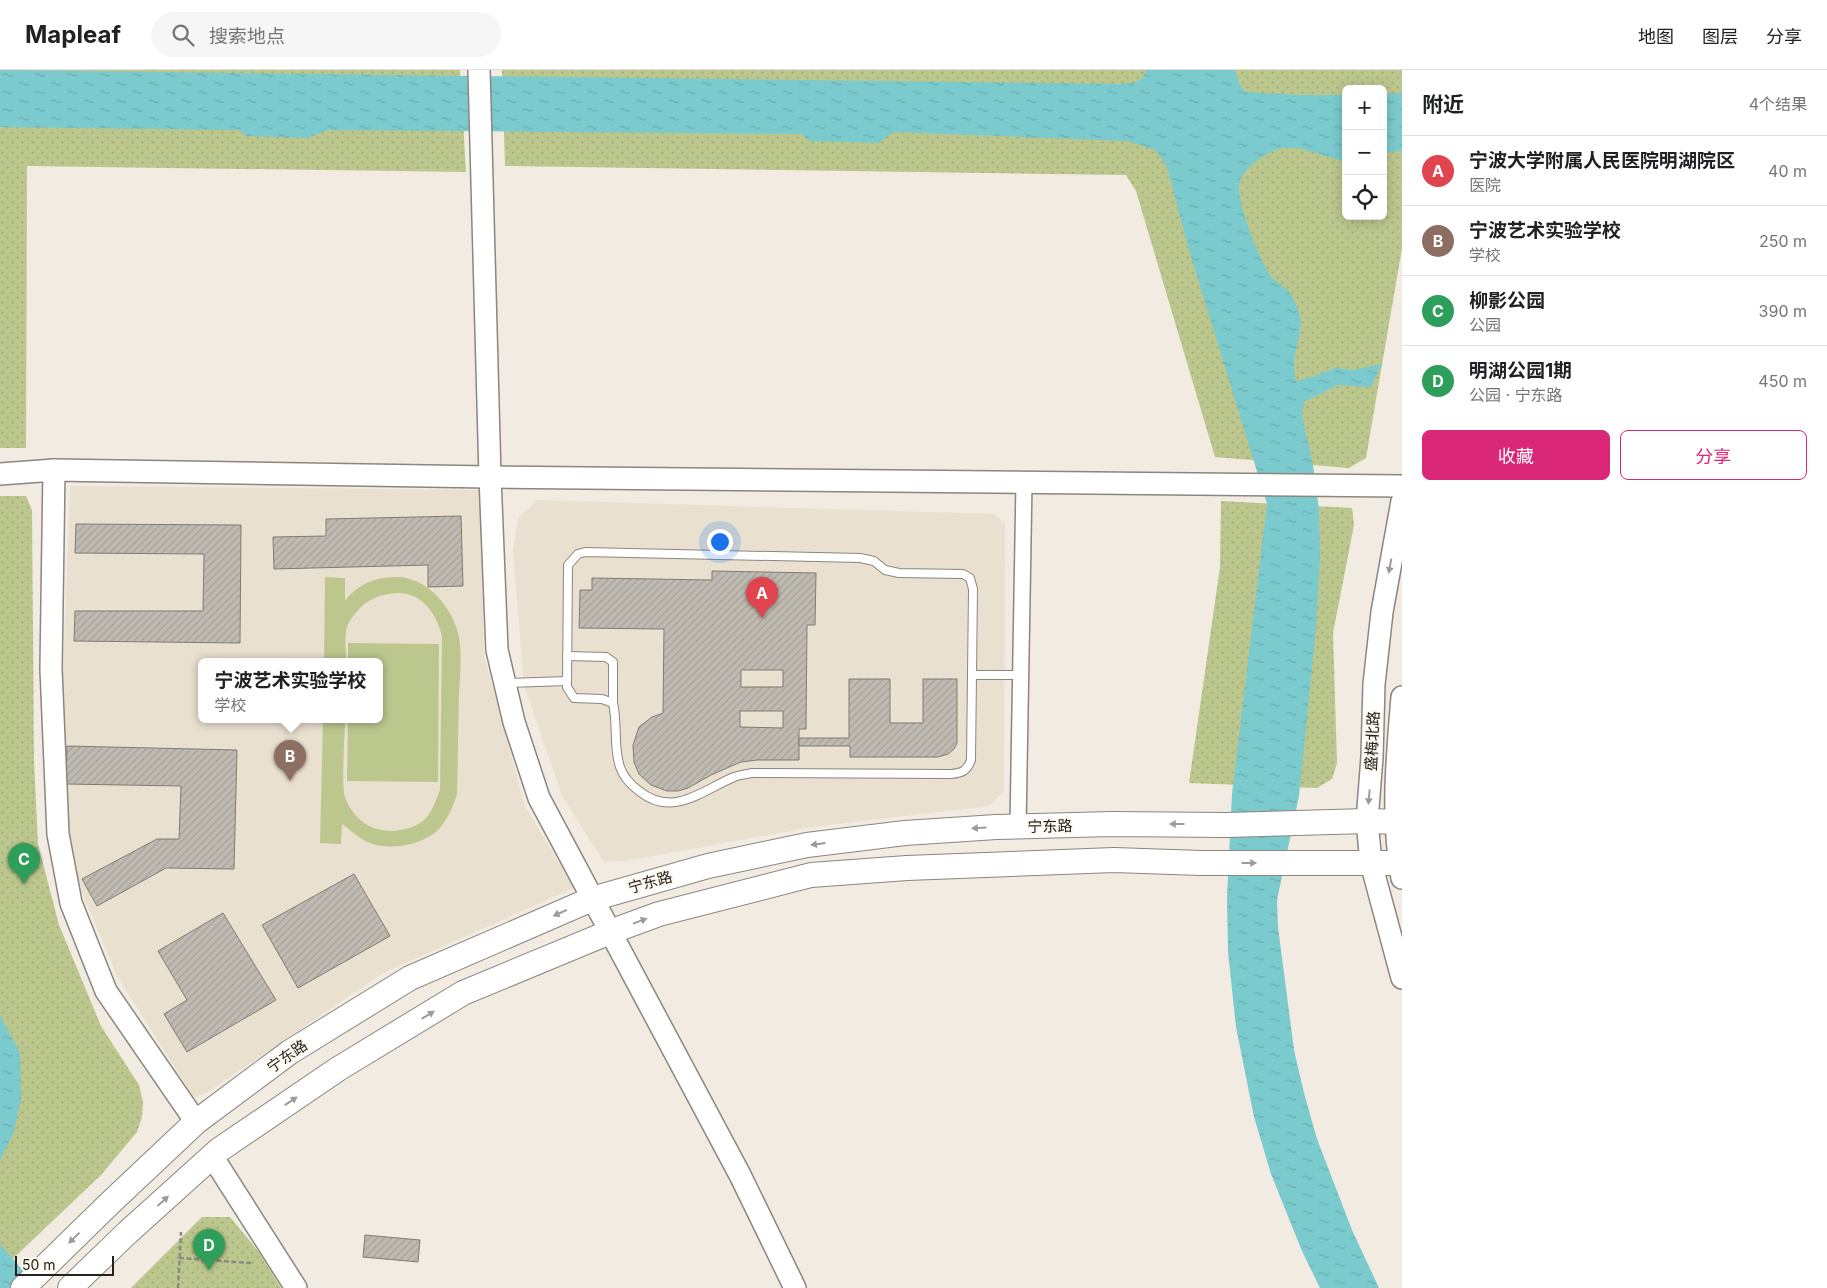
<!DOCTYPE html>
<html lang="zh">
<meta charset="utf-8">
<style>
:root{--surface:#fff;--page:#f6f6f6;--text:#202124;--muted:#757577;--line:#e0e0e0;--accent:#db2777}
body{margin:0;font-family:Inter,"Noto Sans SC",sans-serif;background:var(--page);color:var(--text)}
.controls{position:absolute;right:15px;top:15px;display:grid;overflow:hidden;border-radius:8px;box-shadow:0 2px 12px #0003}
.controls button{width:45px;height:45px;display:grid;place-items:center;padding:0;border:0;border-bottom:1px solid var(--line);background:var(--surface);color:var(--text);font:25px sans-serif}
.scale{position:absolute;left:15px;bottom:12px;width:99px;box-sizing:border-box;padding-left:5px;border:2px solid #23211d;border-top:0;font-size:14px;line-height:18px;white-space:nowrap;color:#23211d;-webkit-text-stroke:4px #fef8ef;paint-order:stroke}
.you{position:absolute;left:719px;top:471px;width:18px;height:18px;margin:-12px;border:4px solid #fff;border-radius:50%;background:#1a73e8;box-shadow:0 0 0 8px #1a73e833}
.badge{display:grid;place-items:center;width:32px;height:32px;border-radius:50%;background:var(--accent);color:#fff;font-size:16px;font-weight:700}
.pin{position:absolute;translate:-50% -41px;filter:drop-shadow(0 1px 2px #0008)}
.pin::after{content:'';position:absolute;top:26px;width:18px;height:15px;background:inherit;clip-path:polygon(0 0,100% 0,50% 100%)}
.popup{position:absolute;left:198px;top:588px;width:185px;height:65px;box-sizing:border-box;display:grid;place-content:center;border-radius:8px;background:var(--surface);filter:drop-shadow(0 1px 4px #0005);font-size:16px;white-space:nowrap;color:var(--muted)}
.popup b{font-size:19px;color:var(--text)}
.popup::after{content:'';position:absolute;left:50%;top:100%;margin-left:-10px;border:10px solid transparent;border-top-color:var(--surface)}
.list{margin:0;padding:0;list-style:none}
h2{display:flex;justify-content:space-between;align-items:center;height:65px;margin:0;padding:0 20px;font-size:21px}
h2 small{font-size:16px;font-weight:400;color:var(--muted)}
.list li{display:grid;grid-template-columns:32px 1fr auto;gap:15px;align-items:center;box-sizing:border-box;height:70px;padding:0 20px;border-top:1px solid var(--line)}
.list b{display:block;font-size:19px;white-space:nowrap}
.list p{margin:0;font-size:16px;white-space:nowrap;color:var(--muted)}
.list em{font-size:16px;font-style:normal;color:var(--muted)}
.actions{display:flex;gap:10px;padding:15px 20px}
.actions a{flex:1;padding:11px 0;border:1px solid var(--accent);border-radius:8px;text-align:center;font-size:18px;color:var(--accent)}
.actions .main{background:var(--accent);color:#fff}
.icon{flex:none;width:28px;height:28px;fill:none;stroke:currentColor;stroke-width:2;stroke-linecap:round;stroke-linejoin:round}
.map{position:relative;flex:none;width:1402px;height:1218px;overflow:hidden}
header{display:flex;align-items:center;gap:30px;box-sizing:border-box;height:70px;padding:0 25px;background:var(--surface);border-bottom:1px solid var(--line)}
header strong{font-size:24px}
nav{display:flex;gap:28px;margin-inline-start:auto;font-size:18px}
.search{width:350px;height:45px;background:var(--page);display:flex;align-items:center;gap:12px;box-sizing:border-box;padding:0 18px;border-radius:28px;color:var(--muted);font-size:19px}
main{display:flex}
aside{flex:1;background:var(--surface)}
.map>svg:first-child{display:block}
.built{fill:#e9e0d0;fill-rule:evenodd}
.grass{fill:#bcc78e}
.park{fill:url(#park-dots);fill-rule:evenodd}
.water{fill:url(#water-ripples)}
.building{fill:url(#building-hatch);stroke:#807b73;fill-rule:evenodd}
.lines{fill:none;stroke-linecap:round;stroke-linejoin:round}
.lane-casing{stroke:#8b867e;stroke-width:10}
.street-casing{stroke:#8b867e;stroke-width:18}
.secondary-casing{stroke:#8b867e;stroke-width:24}
.primary-casing{stroke:#8b867e;stroke-width:26}
.path{stroke:#8d8982;stroke-width:2.5;stroke-dasharray:5 2.5;stroke-linecap:butt}
.lane{stroke:#fff;stroke-width:8}
.street{stroke:#fff;stroke-width:15}
.secondary{stroke:#fff;stroke-width:21}
.primary{stroke:#fff;stroke-width:24}
.oneway{fill:#9c9b99}
.labels{text-anchor:middle;dominant-baseline:central;stroke-width:4;stroke-linejoin:round;paint-order:stroke}
.street-label{font-size:15px;fill:#23211d;stroke:#fef8ef}
</style>
<header>
<strong>Mapleaf</strong>
<div class="search"><svg class="icon" aria-label="search" viewBox="0 0 24 24"><circle cx="10" cy="10" r="6"/><path d="M15 15l6 6"/></svg>搜索地点</div>
<nav><a>地图</a><a>图层</a><a>分享</a></nav>
</header>
<main>
<div class="map">
<svg width="1402" height="1218" viewBox="0 0 1402 1218">
<defs>
<pattern id="park-dots" width="8" height="8" patternUnits="userSpaceOnUse" patternTransform="scale(1.25)"><rect width="8" height="8" fill="#bcc78e"/><path d="M2 2h.1M6 6h.1" fill="none" stroke="#a1ab7a" stroke-width="1.8" stroke-linecap="round"/></pattern>
<pattern id="water-ripples" width="26" height="14" patternUnits="userSpaceOnUse" patternTransform="scale(1.25)"><rect width="26" height="14" fill="#7bcacd"/><path d="M2 4q2-2 4 0t4 0M15 11q2-2 4 0t4 0" fill="none" stroke="#6aadb0"/></pattern>
<pattern id="building-hatch" width="6" height="6" patternUnits="userSpaceOnUse" patternTransform="scale(1.25)"><rect width="6" height="6" fill="#c0bbb2"/><path d="M-1 1l2-2M0 6l6-6M5 7l2-2" fill="none" stroke="#a5a099"/></pattern>
</defs>
<rect width="100%" height="100%" fill="#f1ebe2"/>
<!-- built -->
<g class="built">
<path d="M70 416 481 420 484 586 525 736 574 818 383 903 208 1022 194 1028 117 906 81 820 68 754 60 686ZM201 592H379V650H201Z"/>
<polygon points="537,430 995,444 1005,454 1004,721 989,736 812,757 626,791 604,792 562,726 524,615 513,480 518,448"/>
</g>
<!-- grass -->
<g class="grass">
<path d="M325 507 345 508V531C357 514 377 506 398 507 428 508 453 538 459 567 462 586 460 606 459 624 458 657 458 691 457 724 453 737 447 751 437 761 420 776 388 781 367 772 358 767 350 760 342 754L341 774 320 773 323 650H345C345 665 341 716 345 727 349 739 358 750 369 756 384 764 411 762 424 750 432 743 436 730 440 720L442 566C435 537 415 516 384 525 375 527 367 531 360 538 355 544 349 550 347 557 344 567 346 582 346 592H324Z"/>
<polygon points="348,573 439,574 438,712 347,711 348,650 379,650 379,592 348,592"/>
</g>
<!-- park -->
<g class="park">
<polygon points="0,0 460,0 466,102 27,96 26,378 0,378"/>
<path d="M502 0H1402V178L1366 388 1349 398 1215 387 1136 121 1126 105 505 96ZM1346 19H1383V146H1346Z"/>
<polygon points="0,426 26,426 32,440 34,690 38,774 59,855 101,956 139,1015 143,1032 142,1047 137,1062 101,1105 0,1201"/>
<polygon points="1221,431 1352,438 1354,455 1333,563 1337,693 1332,709 1317,718 1189,713 1220,497"/>
<polygon points="202,1147 230,1147 258,1181 281,1218 131,1218"/>
</g>
<!-- water -->
<g class="water">
<path d="M0 0 1120 14 1133 13 1143 8 1146 0H1235L1239 13 1245 22 1302 25H1346V91C1325 89 1304 75 1283 78 1268 80 1240 100 1239 116 1238 136 1258 185 1268 202 1273 211 1283 215 1290 223 1293 227 1296 235 1298 240 1305 256 1295 276 1294 292 1294 299 1295 305 1296 311L1313 307 1335 298 1353 300 1382 294 1371 317 1337 315 1304 332 1302 345 1313 395 1319 440 1320 485 1316 558 1299 726 1277 830 1278 857 1294 980 1304 1023 1317 1069 1352 1160 1379 1218H1320L1302 1181 1271 1104 1254 1047 1236 957 1228 882 1227 827 1232 724 1267 434 1189 180 1167 97 1156 80 1127 71 893 62 879 73 809 71 802 64 328 60 308 68 246 66 239 60 0 57Z"/>
<polygon points="1402,23 1402,81 1383,83 1383,24"/>
<polygon points="0,945 20,983 21,1029 14,1062 0,1090"/>
<polygon points="0,1174 19,1196 43,1218 0,1218"/>
</g>
<!-- building -->
<g class="building">
<polygon points="461,446 463,516 428,517 428,495 274,499 273,467 326,466 326,449"/>
<polygon points="76,454 241,455 240,573 74,571 75,541 203,541 204,484 75,483"/>
<path d="M712 501 816 503 815 555H807L806 659H799V690H757L741 692 711 705 688 718 678 721H667L651 715 639 704 634 692 633 675 639 657 652 647 663 643 664 559 579 558 580 520H592V508L712 510ZM741 600H783V617H741ZM740 641H783V658L740 657Z"/>
<polygon points="849,609 890,609 890,653 923,653 923,609 957,609 957,673 954,679 948,684 938,687 850,687 850,676 799,676 799,668 849,668"/>
<polygon points="67,676 237,680 234,799 166,798 97,836 82,809 157,769 179,769 181,716 66,714"/>
<polygon points="354,804 390,866 298,918 262,855"/>
<polygon points="223,843 276,930 187,982 164,944 187,930 158,881"/>
<polygon points="365,1165 420,1170 418,1192 363,1187"/>
</g>
<g class="lines">
<!-- lane casing -->
<g class="lane-casing">
<g id="lane">
<path d="M585 482 860 488 874 491 885 500 899 503 963 504 970 508 973 519 971 690C967 701 962 703 951 704L752 703C746 704 739 705 734 707 701 721 673 748 639 721 631 715 623 706 620 697 613 676 618 654 613 633L602 629 574 628 567 617 568 495 578 484Z"/>
<polyline points="567,586 606,587 613,592 613,633"/>
<polyline points="972,605 1021,605"/>
<polyline points="506,613 567,611"/>
</g>
</g>
<!-- street casing -->
<g class="street-casing">
<polyline id="street" points="1018,756 1024,412"/>
</g>
<!-- secondary casing -->
<g class="secondary-casing">
<g id="secondary">
<polyline points="479,0 490,407 497,580 514,652 539,728 740,1105 795,1218"/>
<polyline points="54,400 51,599 58,764 71,833 106,921 196,1052"/>
<polyline points="0,404 54,400 490,407 1402,416"/>
<polyline points="1402,431 1382,542 1374,614 1372,687 1367,751 1371,793 1402,908"/>
<path d="M1402 627C1397 687 1391 748 1402 808"/>
<polyline points="212,1086 296,1218"/>
</g>
</g>
<!-- primary casing -->
<g class="primary-casing">
<g id="primary">
<polyline points="23,1218 109,1134 196,1052 290,982 410,908 592,829 708,796 807,775 905,763 996,757 1112,754 1226,755 1367,751 1402,752"/>
<polyline points="70,1218 127,1163 219,1080 338,999 463,923 610,862 659,844 811,805 907,798 1114,790 1201,793 1402,793"/>
</g>
</g>
<!-- path -->
<g class="path">
<polyline points="179,1188 251,1193"/>
<polyline points="178,1218 181,1162"/>
</g>
<!-- lane -->
<use href="#lane" class="lane"/>
<!-- street -->
<use href="#street" class="street"/>
<!-- secondary -->
<use href="#secondary" class="secondary"/>
<!-- primary -->
<use href="#primary" class="primary"/>
</g>
<!-- one-way arrows -->
<defs><path id="oneway-solid" d="M-6-.8H1V-3.2L6.5 0L1 3.2V.8H-6Z" transform="scale(1.25)"/></defs>
<g class="oneway">
<use href="#oneway-solid" transform="translate(1390 496) rotate(100)"/>
<use href="#oneway-solid" transform="translate(1369 727) rotate(95)"/>
<use href="#oneway-solid" transform="translate(1177 754) rotate(-180)"/>
<use href="#oneway-solid" transform="translate(979 758) rotate(176)"/>
<use href="#oneway-solid" transform="translate(818 774) rotate(173)"/>
<use href="#oneway-solid" transform="translate(1249 793)"/>
<use href="#oneway-solid" transform="translate(560 843) rotate(156)"/>
<use href="#oneway-solid" transform="translate(640 851) rotate(-20)"/>
<use href="#oneway-solid" transform="translate(428 945) rotate(-31)"/>
<use href="#oneway-solid" transform="translate(291 1031) rotate(-34)"/>
<use href="#oneway-solid" transform="translate(163 1131) rotate(-42)"/>
<use href="#oneway-solid" transform="translate(74 1168) rotate(136)"/>
</g>
<g class="labels">
<!-- street labels -->
<g class="street-label">
<text transform="translate(1372 671) rotate(-87)">盛梅北路</text>
<text transform="translate(1050 756) rotate(-1)">宁东路</text>
<text transform="translate(650 812) rotate(-16)">宁东路</text>
<text transform="translate(287 986) rotate(-35)">宁东路</text>
</g>
</g>
</svg>
<div class="controls">
<button>+</button>
<button>−</button>
<button><svg class="icon" aria-label="locate" viewBox="0 0 24 24"><circle cx="12" cy="12" r="6"/><path d="M12 2v4M12 18v4M2 12h4M18 12h4"/></svg></button>
</div>
<div class="scale">50 m</div>
<div class="you"></div>
<div class="pin badge" style="left:762px;top:548px;background:#e0444e">A</div>
<div class="pin badge" style="left:290px;top:711px;background:#8d6e63">B</div>
<div class="popup"><b>宁波艺术实验学校</b>学校</div>
<div class="pin badge" style="left:24px;top:814px;background:#2e9e5b">C</div>
<div class="pin badge" style="left:209px;top:1200px;background:#2e9e5b">D</div>
</div>
<aside>
<h2>附近<small>4个结果</small></h2>
<ul class="list">
<li><span class="badge" style="background:#e0444e">A</span><div><b>宁波大学附属人民医院明湖院区</b><p>医院</p></div><em>40 m</em></li>
<li><span class="badge" style="background:#8d6e63">B</span><div><b>宁波艺术实验学校</b><p>学校</p></div><em>250 m</em></li>
<li><span class="badge" style="background:#2e9e5b">C</span><div><b>柳影公园</b><p>公园</p></div><em>390 m</em></li>
<li><span class="badge" style="background:#2e9e5b">D</span><div><b>明湖公园1期</b><p>公园 · 宁东路</p></div><em>450 m</em></li>
</ul>
<div class="actions"><a class="main">收藏</a><a>分享</a></div>
</aside>
</main>
